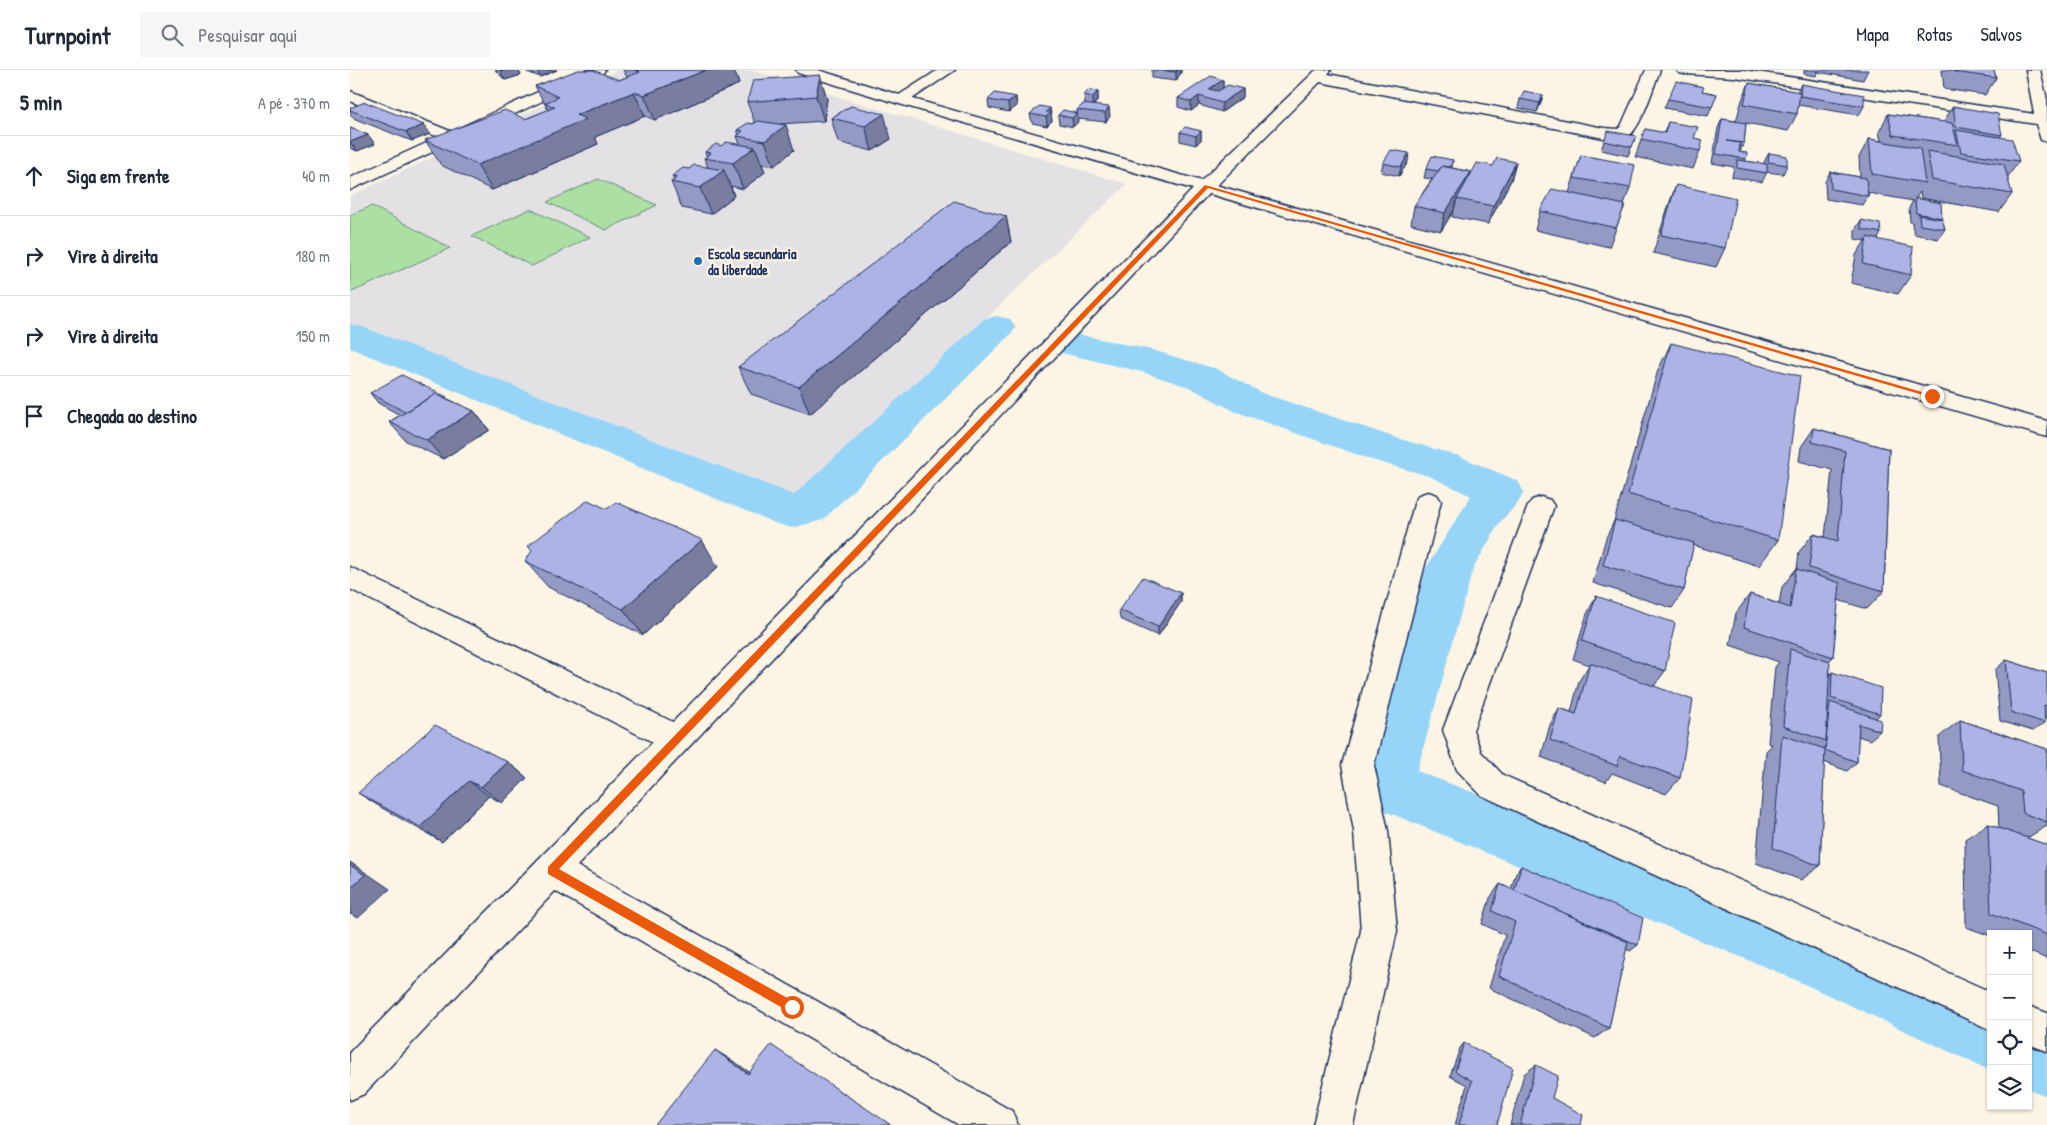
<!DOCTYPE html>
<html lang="pt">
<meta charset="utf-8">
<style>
:root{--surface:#fff;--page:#f6f6f7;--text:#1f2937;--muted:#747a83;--line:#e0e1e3}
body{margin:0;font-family:"Patrick Hand",sans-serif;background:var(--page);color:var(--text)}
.controls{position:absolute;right:15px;bottom:15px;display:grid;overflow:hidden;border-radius:0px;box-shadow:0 1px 4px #0004}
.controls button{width:45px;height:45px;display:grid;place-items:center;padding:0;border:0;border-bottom:1px solid var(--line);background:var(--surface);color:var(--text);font:25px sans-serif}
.stop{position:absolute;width:15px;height:15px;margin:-11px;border:4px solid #ea580c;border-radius:50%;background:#fff}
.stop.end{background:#ea580c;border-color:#fff;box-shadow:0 1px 5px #0008}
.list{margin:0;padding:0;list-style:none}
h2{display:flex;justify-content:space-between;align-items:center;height:65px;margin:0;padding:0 20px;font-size:21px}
h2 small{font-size:16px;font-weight:400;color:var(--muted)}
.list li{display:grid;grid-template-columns:32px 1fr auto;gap:15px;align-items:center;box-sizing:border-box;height:80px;padding:0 20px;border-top:1px solid var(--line)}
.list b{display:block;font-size:19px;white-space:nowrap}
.list em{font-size:16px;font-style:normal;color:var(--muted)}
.icon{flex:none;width:28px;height:28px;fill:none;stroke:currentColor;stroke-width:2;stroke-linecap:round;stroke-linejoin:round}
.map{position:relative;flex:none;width:1697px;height:1055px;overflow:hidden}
header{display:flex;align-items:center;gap:30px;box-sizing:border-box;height:70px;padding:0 25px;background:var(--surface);border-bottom:1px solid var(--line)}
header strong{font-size:24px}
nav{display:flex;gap:28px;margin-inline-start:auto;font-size:18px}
.search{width:350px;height:45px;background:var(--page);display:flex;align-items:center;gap:12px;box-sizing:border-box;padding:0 18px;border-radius:0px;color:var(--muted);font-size:19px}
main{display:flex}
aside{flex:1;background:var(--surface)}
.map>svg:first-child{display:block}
.built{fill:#e4e1e5}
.green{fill:#ace0a2;stroke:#648880}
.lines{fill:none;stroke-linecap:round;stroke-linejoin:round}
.canal{fill:#97d5f8;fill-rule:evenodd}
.street-casing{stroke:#1b2f5e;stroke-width:3}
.secondary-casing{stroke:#1b2f5e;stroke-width:3}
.street{fill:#fcf5e5;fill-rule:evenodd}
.secondary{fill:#fcf5e5;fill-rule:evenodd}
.wall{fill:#959ac4;stroke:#1b2f5e}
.shaded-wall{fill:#797da0;stroke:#1b2f5e}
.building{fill:#adb3e4;stroke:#1b2f5e}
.route{fill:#ea580c}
.poi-dot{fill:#1f6fb2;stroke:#fcf5e5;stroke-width:2}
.labels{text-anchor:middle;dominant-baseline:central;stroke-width:4.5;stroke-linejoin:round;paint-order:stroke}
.far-poi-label{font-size:14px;font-weight:bold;fill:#1b2f5e;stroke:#fcf5e5;text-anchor:start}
</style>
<header>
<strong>Turnpoint</strong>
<div class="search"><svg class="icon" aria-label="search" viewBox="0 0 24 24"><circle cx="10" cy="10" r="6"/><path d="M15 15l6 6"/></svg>Pesquisar aqui</div>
<nav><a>Mapa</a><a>Rotas</a><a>Salvos</a></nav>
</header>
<main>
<aside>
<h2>5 min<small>A pé · 370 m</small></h2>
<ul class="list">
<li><svg class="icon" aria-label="ahead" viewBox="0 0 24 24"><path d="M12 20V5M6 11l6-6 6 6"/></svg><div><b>Siga em frente</b></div><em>40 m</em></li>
<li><svg class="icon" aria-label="right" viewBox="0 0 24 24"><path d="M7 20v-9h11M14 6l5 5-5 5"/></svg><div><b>Vire à direita</b></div><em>180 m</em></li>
<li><svg class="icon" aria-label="right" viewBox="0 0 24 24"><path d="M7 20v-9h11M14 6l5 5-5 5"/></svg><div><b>Vire à direita</b></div><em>150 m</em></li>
<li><svg class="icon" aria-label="arrive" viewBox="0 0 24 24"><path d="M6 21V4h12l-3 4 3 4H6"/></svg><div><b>Chegada ao destino</b></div></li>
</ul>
</aside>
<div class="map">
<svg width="1697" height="1055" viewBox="0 0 1697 1055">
<rect width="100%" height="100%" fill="#fcf5e5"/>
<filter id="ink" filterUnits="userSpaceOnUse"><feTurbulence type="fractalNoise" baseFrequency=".02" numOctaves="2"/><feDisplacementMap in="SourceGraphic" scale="10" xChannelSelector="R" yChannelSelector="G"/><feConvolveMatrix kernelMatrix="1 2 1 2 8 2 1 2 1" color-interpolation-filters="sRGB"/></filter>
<g filter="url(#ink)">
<!-- built -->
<polygon class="built" points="268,0 400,0 777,114 439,437 26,272 0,256 0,126"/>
<!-- green -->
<g class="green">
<polygon points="248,109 307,135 256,160 197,132"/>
<polygon points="22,136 100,178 2,222 0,221 0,145"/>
<polygon points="180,139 240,167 182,196 122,166"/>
</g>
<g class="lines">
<!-- canal -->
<g class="canal">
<polygon points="647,246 660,249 666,257 660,265 473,450 441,458 425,453 0,278 0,254 13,257 444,425 634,249"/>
<polygon points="712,261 802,280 867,299 912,323 1050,369 1109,386 1168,411 1174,422 1168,433 1150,452 1123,499 1067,701 1458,851 1641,932 1641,1001 1437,906 1015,733 1007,715 1076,498 1121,426 1079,406 1022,390 884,341 839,317 792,302 699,280 693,272 699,264"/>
<polygon points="1678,950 1697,958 1697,1026 1678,1019"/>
</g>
<!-- street casing -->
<g class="street-casing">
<g id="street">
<polygon points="588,0 605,0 556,33 546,33 543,30 546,27"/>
<path d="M966 0H981L978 4 1254 58 1268 59 1271 56 1296 0H1310C1304 15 1291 60 1277 67 1271 70 1261 68 1254 68L970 12 862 120 227 796 662 1041 668 1055H609L205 821 14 1024 0 1030V982L303 672 0 519V497L323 652 850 112Z"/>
<polygon points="1327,0 1393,0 1684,44 1676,0 1690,0 1697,30 1697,72 1691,70 1686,54 1384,7 1334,4 1329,3"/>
<polygon points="0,21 110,65 112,68 110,71 98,71 0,31"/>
<polygon points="1078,422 1087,425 1091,431 1024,695 1038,761 1047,861 1003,1055 963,1055 1011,861 1004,761 992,695 1065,431 1069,425"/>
<polygon points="1191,427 1200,430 1204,436 1123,660 1131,682 1153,705 1641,922 1641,960 1131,725 1107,700 1093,660 1178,436 1182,430"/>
<polygon points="1678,936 1697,943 1697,981 1678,974"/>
</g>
</g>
<!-- secondary casing -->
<g class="secondary-casing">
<g id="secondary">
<polygon points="236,0 255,0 253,3 0,120 0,108"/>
<polygon points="446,0 468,0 556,27 1697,351 1697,367 546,33 448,3"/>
</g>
</g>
<!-- street -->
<use href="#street" class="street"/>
<!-- secondary -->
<use href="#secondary" class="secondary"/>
</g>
<!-- wall -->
<g class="wall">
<polygon points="145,0 168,0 171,5 155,10"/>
<polygon points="176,0 207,0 190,7 177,2"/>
<polygon points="273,0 384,0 389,14 305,50 295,46 245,67 248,74 142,120 91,95 75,70 175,49 198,40 185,16 269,10 277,7"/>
<polygon points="802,0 831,0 831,2 826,11 802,8"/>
<polygon points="1454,0 1518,0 1513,10 1468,2 1468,1 1466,6 1454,4"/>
<polygon points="1592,0 1644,0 1646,8 1635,25 1594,19"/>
<polygon points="470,5 477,29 474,51 430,54 444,80 424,96 412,94 415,102 393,119 381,116 384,126 361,144 332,138 321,112 324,110 322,106 339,99 358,97 354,88 357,87 355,82 371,76 390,74 387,66 389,65 387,60 405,53 397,32"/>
<polygon points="873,10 873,18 893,19 893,27 872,42 849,35 841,41 828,37 828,28"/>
<polygon points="1399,13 1447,22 1451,14 1514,36 1509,45 1448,35 1447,44 1438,61 1396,53 1394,73 1390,82 1396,89 1395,91 1414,94 1414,92 1419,83 1437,95 1433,104 1417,102 1412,112 1382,107 1384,97 1362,93 1368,58 1372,49 1386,51 1392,30"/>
<polygon points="748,21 748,30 744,35 760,46 756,52 728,49 727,40 735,34 734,25"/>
<polygon points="1352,21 1367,24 1358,46 1314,38 1318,29"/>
<polygon points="1193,25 1187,42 1168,38 1170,29"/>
<polygon points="666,27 667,36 659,42 639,38 638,30"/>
<polygon points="501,36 541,69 522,81 488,72 481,48"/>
<polygon points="1603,36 1652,65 1650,67 1669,91 1657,108 1662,124 1649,142 1571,128 1570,122 1566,128 1592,148 1592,149 1595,159 1588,169 1564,164 1562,154 1563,153 1560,152 1559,138 1563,131 1518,123 1518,126 1512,135 1476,129 1475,112 1480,102 1510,107 1509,87 1519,69 1531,71 1529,62 1538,44 1594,52"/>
<polygon points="0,38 80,64 62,71 3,48 0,43"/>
<polygon points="700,38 702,51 697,56 682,53 680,44"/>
<polygon points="713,40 728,52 723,57 709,54 708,45"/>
<polygon points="1318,52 1344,68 1350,81 1343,99 1285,87 1295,59 1314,63"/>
<polygon points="0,58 18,65 25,74 7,81 0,78"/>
<polygon points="851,61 851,70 846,75 830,71 830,62"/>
<polygon points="1286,66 1278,86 1251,80 1254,71"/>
<polygon points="1231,85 1280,118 1274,134 1275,135 1259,177 1185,160 1190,141 1219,123"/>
<polygon points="1103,90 1102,98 1121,102 1120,105 1143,96 1166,92 1161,110 1138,154 1102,147 1104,140 1091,161 1061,154 1064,136 1082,109 1074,108 1076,99"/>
<polygon points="1058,92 1049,106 1031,102 1033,93"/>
<polygon points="1326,115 1375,178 1366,197 1303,183 1319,134"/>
<polygon points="656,146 661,172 460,344 401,324 388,297"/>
<polygon points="1511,150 1531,163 1528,169 1561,205 1548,224 1501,213 1506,185 1515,171 1505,169 1505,160"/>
<polygon points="1321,273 1428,470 1409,496 1343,475 1334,520 1322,538 1243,513 1256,468 1264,451 1308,300"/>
<polygon points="20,323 98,329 124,341 139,360 93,389 56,371 39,352 50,345 28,333"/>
<polygon points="1464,358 1539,379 1534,521 1517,539 1488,530 1483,587 1479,591 1480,605 1482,602 1530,644 1526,648 1530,661 1520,670 1508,666 1507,692 1497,701 1474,692 1470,796 1451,810 1406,793 1416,681 1422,675 1418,673 1425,597 1429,592 1380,575 1386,543 1400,524 1429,534 1432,517 1446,499 1447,499 1449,482 1463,464 1475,467 1482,400 1449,391 1451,377"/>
<polygon points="175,491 368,497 293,565 198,517"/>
<polygon points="831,523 831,532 808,566 770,549 769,540"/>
<polygon points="1246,526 1315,601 1304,616 1330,708 1316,724 1262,703 1256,712 1191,687 1200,655 1209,638 1221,642 1229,611 1239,595 1223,589 1237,544"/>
<polygon points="1656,590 1697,603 1697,648 1695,647 1695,653 1683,661 1650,651 1645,600"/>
<polygon points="1610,650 1697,679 1697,756 1677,768 1697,775 1697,889 1678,881 1678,864 1641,864 1641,866 1616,857 1615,769 1638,754 1649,758 1648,736 1591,716 1589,667"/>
<polygon points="158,692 177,708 152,733 139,726 92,772 32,738 8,723"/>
<polygon points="1171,796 1288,875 1280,881 1276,879 1259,958 1245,968 1139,918 1155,865 1132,854 1140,828 1150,814 1161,819 1166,803"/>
<polygon points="1114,973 1147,1055 1105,1055 1117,1015 1100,1006 1110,978"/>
<polygon points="1186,995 1202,1028 1231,1055 1160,1055 1174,1004"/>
</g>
<!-- shaded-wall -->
<g class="shaded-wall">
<polygon points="154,0 168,0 171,5 155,10 150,1"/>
<polygon points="187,0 207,0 190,7"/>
<polygon points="356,0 384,0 389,14 305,50 294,25"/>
<polygon points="827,0 831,0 831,2 826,11 826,2"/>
<polygon points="470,5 477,29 474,51 466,26"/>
<polygon points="873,10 873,18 859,28 859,19"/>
<polygon points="893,19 893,27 872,42 872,33"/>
<polygon points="748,21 748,30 743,36 743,27"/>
<polygon points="284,22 295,46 245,67 248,74 142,120 127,95 226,45"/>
<polygon points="1193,25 1191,33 1187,42 1190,33"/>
<polygon points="849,26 849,35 841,41 841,32"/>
<polygon points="666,27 667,36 659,42 658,33"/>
<polygon points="759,37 760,46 756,52 755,43"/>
<polygon points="700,38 702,51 697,56 696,42"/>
<polygon points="727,43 728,52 723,57 722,48"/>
<polygon points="534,44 541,69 522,81 515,56"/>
<polygon points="74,55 80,64 62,71 56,62"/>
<polygon points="436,55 444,80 424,96 415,71"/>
<polygon points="851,61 851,70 846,75 846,66"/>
<polygon points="18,65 25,74 7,81 0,72"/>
<polygon points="405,77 415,102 393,119 383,93"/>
<polygon points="1059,83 1058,92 1049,106 1051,97"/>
<polygon points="1166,92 1161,110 1138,154 1143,136"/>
<polygon points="374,100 384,126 361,144 350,118"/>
<polygon points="1121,102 1116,120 1107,129 1104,140 1091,161 1095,143"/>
<polygon points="656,146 661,172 460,344 449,317"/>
<polygon points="124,341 139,360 93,389 77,370"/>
<polygon points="352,470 368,497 293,565 273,539"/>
<polygon points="831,523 831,532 808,566 808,557"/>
<polygon points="158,692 177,708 152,733 131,717"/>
<polygon points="119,711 139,726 92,772 70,757"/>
<polygon points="0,792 40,819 8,848 1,844 0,845"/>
<polygon points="365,980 388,994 420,1017 398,1004"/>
</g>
<!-- building -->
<g class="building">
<polygon points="228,0 243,0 269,10 290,2 285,0 356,0 294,25 284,22 226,45 236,49 127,95 75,70 155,40 175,49 205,37 195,33 208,27 185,16"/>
<polygon points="806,0 827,0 826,2"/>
<polygon points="1604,0 1644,0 1646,8 1604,2"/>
<polygon points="470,5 466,26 397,32 403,10"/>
<polygon points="861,6 873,10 859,19 868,21 878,15 893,19 872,33 849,26 841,32 828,28"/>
<polygon points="1326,11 1354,17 1352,21 1367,24 1362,37 1318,29"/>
<polygon points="1399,13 1450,22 1447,44 1394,34"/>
<polygon points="1451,14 1514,25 1514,36 1450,26"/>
<polygon points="739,20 748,21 743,27 734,25"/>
<polygon points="1174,21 1193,25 1190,33 1170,29"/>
<polygon points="645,23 666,27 658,33 638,30"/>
<polygon points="15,32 74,55 56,62 0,40 0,38"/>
<polygon points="733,34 759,37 755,43 727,40"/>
<polygon points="501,36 534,44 515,56 481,48"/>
<polygon points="689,36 700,38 696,42 701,42 696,47 680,44"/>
<polygon points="1603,36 1648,44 1652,65 1606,57"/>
<polygon points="713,40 727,43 722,48 708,45"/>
<polygon points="1538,44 1602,53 1608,75 1543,65"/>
<polygon points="1372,49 1396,53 1394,73 1377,71 1390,73 1389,82 1397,83 1396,89 1366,84"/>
<polygon points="408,51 436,55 415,71 387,66 393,61 387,60 398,53 403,54"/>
<polygon points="1318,52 1348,57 1344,68 1353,70 1350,81 1291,69 1295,59 1315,63"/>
<polygon points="835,57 851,61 846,66 830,62"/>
<polygon points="0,58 18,65 0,72"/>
<polygon points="1606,60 1662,69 1669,91 1611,82"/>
<polygon points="1258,61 1286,66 1282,77 1254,71"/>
<polygon points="1519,69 1570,78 1575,113 1522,104"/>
<polygon points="376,72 405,77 383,93 354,88 361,83 355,82 366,74 371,76"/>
<polygon points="1041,80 1059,83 1051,97 1033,93"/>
<polygon points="1577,81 1654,94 1662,124 1582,110"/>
<polygon points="1419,83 1437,86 1437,95 1418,92"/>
<polygon points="1231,85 1285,95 1280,118 1224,108"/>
<polygon points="1082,86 1103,90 1100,97 1092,96 1088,101 1076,99"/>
<polygon points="1147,88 1166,92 1143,136 1107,129 1127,93 1143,96"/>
<polygon points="1387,90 1417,94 1417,103 1387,98"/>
<polygon points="344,95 374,100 350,118 321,112 328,107 322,106 333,98 339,99"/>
<polygon points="1092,96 1121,102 1095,143 1064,136"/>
<polygon points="1480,102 1516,108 1518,126 1481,119"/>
<polygon points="1326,115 1386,128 1375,178 1311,165"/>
<polygon points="1202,119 1275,135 1266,158 1190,141"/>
<polygon points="1565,128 1591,133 1592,148 1566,143"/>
<polygon points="604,131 656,146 449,317 388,297"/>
<polygon points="1569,145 1592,149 1595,159 1570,155"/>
<polygon points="1511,150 1530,154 1531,163 1511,159"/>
<polygon points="1517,167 1563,177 1561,205 1513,194"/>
<polygon points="1321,273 1450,306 1428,470 1278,424"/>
<polygon points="52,305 97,327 96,328 86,324 55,342 20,323"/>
<polygon points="86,324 124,341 77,370 39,352"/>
<polygon points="1464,358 1539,379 1534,521 1459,498 1463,464 1488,471 1495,381 1462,372"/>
<polygon points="238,430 257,439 266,432 352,470 273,539 175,491 182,481 178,476"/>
<polygon points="1265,450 1344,473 1334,520 1253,495"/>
<polygon points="1446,499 1490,513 1483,587 1394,557 1400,524 1440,538"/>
<polygon points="793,507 831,523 808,557 769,540"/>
<polygon points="1246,526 1325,553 1315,601 1232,571"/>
<polygon points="1440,579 1480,592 1476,671 1433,656"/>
<polygon points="1656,590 1697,603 1697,636 1694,635 1695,653 1661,642"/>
<polygon points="1240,593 1343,630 1330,708 1270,686 1267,696 1200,670 1209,638 1226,644"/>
<polygon points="1482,602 1531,618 1530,644 1481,628"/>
<polygon points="1480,632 1531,650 1530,661 1509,654 1507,692 1475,680"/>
<polygon points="1610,650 1697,679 1697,752 1673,743 1671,721 1612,700"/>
<polygon points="85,655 158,692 131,717 119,711 70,757 8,723"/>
<polygon points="1432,665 1475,679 1470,796 1423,778"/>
<polygon points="1638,754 1697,775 1697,865 1641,843"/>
<polygon points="0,795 15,805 0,818"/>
<polygon points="1171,796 1293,848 1288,875 1164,821"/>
<polygon points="1150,814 1278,872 1259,958 1149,906 1165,852 1142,841"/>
<polygon points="1114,973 1163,998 1147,1055 1109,1055 1122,1011 1105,1001"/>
<polygon points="421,975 541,1055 305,1055 365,980 398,1004"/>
<polygon points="1186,995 1208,1006 1202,1028 1233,1045 1231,1055 1170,1055"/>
</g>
</g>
<!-- route -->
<polygon class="route" points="855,115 1586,326 1580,327 858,118 209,799 446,933 448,937 446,941 442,943 438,941 198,804 198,797"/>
<!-- markers -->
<circle class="poi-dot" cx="348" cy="191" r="5"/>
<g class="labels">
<!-- far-poi labels -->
<g class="far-poi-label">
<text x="358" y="183">Escola secundaria<tspan x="358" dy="16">da liberdade</tspan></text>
</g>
</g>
</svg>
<div class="controls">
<button>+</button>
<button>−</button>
<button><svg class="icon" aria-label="locate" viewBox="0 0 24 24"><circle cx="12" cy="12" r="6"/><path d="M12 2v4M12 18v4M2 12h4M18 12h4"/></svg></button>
<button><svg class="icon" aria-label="layers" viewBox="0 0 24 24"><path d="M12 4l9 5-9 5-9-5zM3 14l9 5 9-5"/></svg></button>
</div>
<div class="stop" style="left:442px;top:937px"></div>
<div class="stop end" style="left:1582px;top:326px"></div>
</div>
</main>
